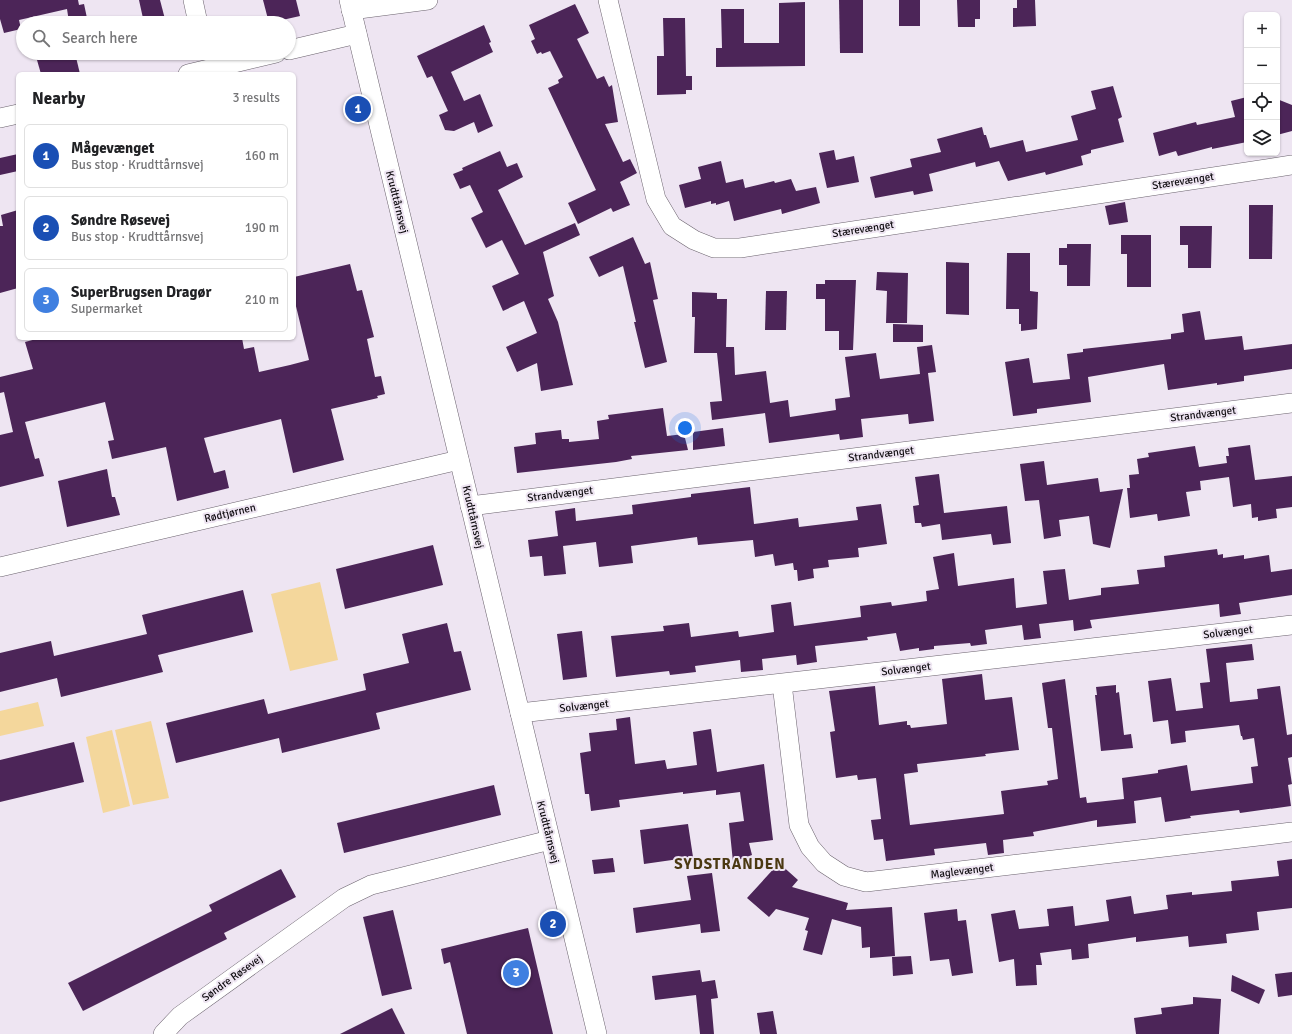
<!DOCTYPE html>
<meta charset="utf-8">
<style>
:root{--surface:#fff;--page:#f2f2f2;--text:#202124;--muted:#757577;--line:#e0e0e0;--accent:#db2777}
body{margin:0;font-family:Signika,sans-serif;background:var(--page);color:var(--text)}
.controls{position:absolute;right:12px;top:12px;display:grid;overflow:hidden;border-radius:6px;box-shadow:0 1px 3px #0004}
.controls button{width:36px;height:36px;display:grid;place-items:center;padding:0;border:0;border-bottom:1px solid var(--line);background:var(--surface);color:var(--text);font:20px sans-serif}
.you{position:absolute;left:685px;top:428px;width:14px;height:14px;margin:-10px;border:3px solid #fff;border-radius:50%;background:#1a73e8;box-shadow:0 0 0 6px #1a73e833}
.badge{display:grid;place-items:center;width:26px;height:26px;border-radius:50%;background:var(--accent);color:#fff;font-size:13px;font-weight:700}
.pin{position:absolute;translate:-50% -50%;border:2px solid #fff;box-shadow:0 1px 4px #0006}
.list{margin:0;padding:0;list-style:none}
h2{display:flex;justify-content:space-between;align-items:center;height:52px;margin:0;padding:0 16px;font-size:17px}
h2 small{font-size:13px;font-weight:400;color:var(--muted)}
.list li{display:grid;grid-template-columns:26px 1fr auto;gap:12px;align-items:center;box-sizing:border-box;height:64px;margin:0 8px 8px;padding:0 8px;border:1px solid var(--line);border-radius:6px}
.list b{display:block;font-size:15px;white-space:nowrap}
.list p{margin:0;font-size:13px;white-space:nowrap;color:var(--muted)}
.list em{font-size:13px;font-style:normal;color:var(--muted)}
.icon{flex:none;width:22px;height:22px;fill:none;stroke:currentColor;stroke-width:2;stroke-linecap:round;stroke-linejoin:round}
.map{position:relative;flex:none;width:1292px;height:1034px;overflow:hidden}
.search{position:absolute;background:var(--surface);box-shadow:0 1px 3px #0004;left:16px;top:16px;width:280px;height:44px;display:flex;align-items:center;gap:10px;box-sizing:border-box;padding:0 14px;border-radius:22px;color:var(--muted);font-size:15px}
.panel{position:absolute;background:var(--surface);box-shadow:0 1px 3px #0004;left:16px;top:72px;width:280px;height:268px;border-radius:6px}
.map>svg:first-child{display:block}
.green{fill:#f4d79c}
.building{fill:#4c2558}
.lines{fill:none;stroke-linecap:round;stroke-linejoin:round}
.minor-casing{stroke:#6a626d;stroke-width:20}
.minor{stroke:#fff;stroke-width:19}
.labels{text-anchor:middle;dominant-baseline:central;stroke-width:4;stroke-linejoin:round;paint-order:stroke}
.street-label{font-size:11px;fill:#100d11;stroke:#eee5f2}
.district-label{font-size:15px;font-weight:bold;letter-spacing:1px;fill:#4b3912;stroke:#eee5f2}
</style>
<div class="map">
<svg width="1292" height="1034" viewBox="0 0 1292 1034">
<rect width="100%" height="100%" fill="#eee5f2"/>
<!-- green -->
<g class="green">
<polygon points="320,582 338,660 290,671 271,594"/>
<polygon points="38,702 44,726 0,736 0,711"/>
<polygon points="151,721 169,798 133,805 115,730"/>
<polygon points="112,730 130,806 103,813 86,737"/>
</g>
<!-- building -->
<g class="building">
<polygon points="0,0 78,0 79,5 84,4 87,18 69,22 67,9 19,20 21,29 4,33 0,19"/>
<polygon points="139,0 160,0 166,23 144,23"/>
<polygon points="263,0 296,0 300,16 269,23"/>
<polygon points="839,0 863,0 863,53 840,53"/>
<rect x="899" y="0" width="21" height="26"/>
<polygon points="957,0 980,0 980,19 975,19 975,27 958,27"/>
<polygon points="1017,0 1035,0 1036,26 1013,27 1013,8 1017,8"/>
<polygon points="805,2 805,66 716,67 716,48 722,48 721,9 744,9 744,43 779,43 779,3"/>
<polygon points="575,4 589,33 577,39 597,79 604,76 609,87 612,85 618,122 605,124 623,162 630,159 637,173 620,182 630,205 613,212 611,208 578,224 568,203 596,190 548,88 559,83 558,80 563,77 550,51 542,54 541,52 537,54 531,41 535,39 529,25"/>
<polygon points="663,18 685,18 686,76 692,76 692,90 686,90 686,94 657,95 657,56 664,56"/>
<polygon points="484,25 491,42 489,43 493,52 451,72 464,101 480,94 493,126 478,133 474,122 454,131 445,130 439,115 448,111 432,76 427,78 417,56"/>
<polygon points="35,53 75,53 80,74 41,74"/>
<polygon points="1113,86 1122,117 1118,119 1124,142 1091,150 1091,153 1081,156 1083,165 1046,175 1045,172 1008,181 999,161 976,167 975,162 929,174 933,191 914,195 913,191 875,198 870,177 912,167 910,159 941,152 937,139 982,127 984,135 986,135 990,148 1023,140 1026,152 1078,140 1071,116 1096,109 1091,91"/>
<polygon points="1247,97 1247,142 1212,149 1212,147 1178,156 1176,151 1159,156 1153,133 1196,122 1197,125 1235,117 1231,101"/>
<polygon points="1277,99 1292,105 1292,131 1277,135"/>
<polygon points="834,150 836,160 854,156 859,182 827,188 819,153"/>
<polygon points="500,151 507,167 517,163 523,177 498,190 525,245 575,223 580,235 543,252 554,296 548,299 558,322 573,385 541,391 537,363 517,372 506,347 537,333 524,301 503,311 492,286 519,274 502,240 486,248 471,218 483,212 470,185 460,189 453,174 463,170 462,168"/>
<polygon points="18,154 18,171 0,175 0,158"/>
<polygon points="721,161 726,183 743,179 745,188 774,181 775,183 791,179 796,191 816,187 820,203 782,214 781,209 734,221 729,201 716,205 716,203 711,204 711,201 685,208 679,185 701,179 698,167"/>
<polygon points="1125,202 1128,222 1109,225 1105,206"/>
<polygon points="1249,205 1273,205 1272,259 1249,259"/>
<polygon points="18,210 18,288 0,293 0,226 3,226 1,215"/>
<polygon points="1180,226 1212,226 1211,268 1188,268 1188,245 1180,245"/>
<polygon points="1121,235 1151,235 1151,287 1127,287 1127,254 1121,254"/>
<polygon points="633,237 645,264 650,262 658,299 653,300 667,362 645,368 634,322 636,322 623,266 599,277 589,257"/>
<polygon points="1067,244 1091,244 1090,286 1067,286 1067,265 1059,265 1059,248 1067,248"/>
<polygon points="1007,253 1030,253 1030,291 1038,292 1037,329 1021,331 1021,324 1019,324 1019,309 1006,309"/>
<polygon points="946,262 969,263 969,315 946,314"/>
<polygon points="350,264 357,291 362,290 374,337 367,339 375,377 381,376 385,394 377,396 378,398 331,409 344,460 293,473 281,419 204,438 214,473 225,470 229,488 177,501 166,447 112,459 108,441 114,440 105,402 25,422 35,459 39,458 44,476 0,487 0,435 13,432 4,392 0,393 0,377 33,369 25,342 40,338 242,338 244,349 254,347 259,372 290,365 309,360 294,298 294,277"/>
<polygon points="877,272 908,273 907,323 886,323 887,291 876,290"/>
<polygon points="825,280 856,280 853,350 839,350 839,331 825,331 825,299 816,299 816,284 825,284"/>
<polygon points="766,291 787,291 786,330 765,330"/>
<polygon points="692,292 717,293 717,299 727,299 726,347 734,347 735,375 766,371 770,403 788,400 790,417 836,410 835,399 850,397 845,357 876,353 880,379 920,374 917,347 932,345 936,372 928,373 934,421 909,424 908,414 861,419 863,437 840,440 839,434 769,443 765,413 712,420 710,402 722,401 717,353 694,353 695,317 692,317"/>
<polygon points="1200,311 1205,340 1242,336 1244,350 1292,344 1292,369 1244,376 1244,381 1217,385 1217,383 1168,390 1164,364 1088,377 1091,402 1037,409 1037,413 1013,416 1005,362 1029,358 1033,383 1070,379 1067,354 1083,352 1083,349 1171,339 1171,334 1184,332 1182,314"/>
<polygon points="893,324 923,325 923,342 893,342"/>
<polygon points="663,408 667,436 684,434 688,450 631,456 632,459 616,462 517,473 514,447 536,444 535,433 561,430 562,439 569,439 569,442 599,439 597,421 609,419 608,415"/>
<polygon points="723,428 725,446 693,450 693,432"/>
<polygon points="1250,445 1255,480 1292,476 1292,507 1276,509 1277,518 1258,521 1258,517 1252,518 1251,504 1233,507 1229,477 1200,481 1201,490 1186,492 1190,516 1158,521 1157,514 1130,518 1127,488 1130,488 1129,475 1139,474 1137,459 1149,457 1148,453 1195,446 1199,467 1227,463 1226,456 1229,456 1228,448"/>
<polygon points="1044,461 1047,485 1098,478 1100,492 1123,489 1110,548 1093,544 1089,516 1059,520 1061,536 1044,539 1039,500 1025,501 1020,464"/>
<polygon points="107,469 112,497 115,497 120,515 67,527 58,481"/>
<polygon points="939,474 944,513 1007,506 1011,543 993,545 991,534 942,540 940,524 922,527 921,523 915,523 913,506 919,505 915,477"/>
<polygon points="750,487 754,524 798,518 799,527 858,520 856,507 881,504 887,544 858,548 859,557 828,560 829,567 813,569 814,578 798,581 797,570 794,570 793,563 775,566 773,554 755,557 753,540 698,545 697,537 631,546 633,563 599,567 596,542 563,546 566,574 544,576 542,556 530,557 528,540 558,536 555,511 575,508 576,521 633,514 632,505 691,497 691,494"/>
<polygon points="433,545 443,585 345,609 336,569"/>
<polygon points="1217,549 1218,555 1223,554 1223,558 1244,555 1244,559 1269,555 1271,572 1292,569 1292,595 1239,603 1241,614 1220,617 1219,604 1090,620 1092,628 1074,631 1073,620 1039,624 1041,638 1024,640 1022,625 985,630 987,644 971,646 970,643 934,646 934,649 919,651 919,648 900,651 896,633 867,637 868,640 815,646 817,662 797,665 796,655 762,659 763,670 741,672 740,660 695,666 696,672 670,675 669,671 616,677 611,636 664,631 663,626 689,623 691,637 738,631 739,637 774,632 771,605 791,602 794,626 861,617 860,606 891,602 892,606 927,601 926,591 939,589 933,557 954,553 958,586 1014,578 1016,608 1047,604 1043,571 1065,569 1069,600 1101,595 1101,588 1139,584 1137,570 1165,567 1164,556"/>
<polygon points="243,590 253,632 158,655 163,672 61,697 57,678 0,692 0,653 51,641 54,656 147,634 142,615"/>
<polygon points="447,623 454,652 461,651 471,690 376,713 380,729 282,753 279,738 176,763 166,723 264,699 268,714 366,690 363,674 409,663 402,634"/>
<polygon points="582,631 587,677 563,680 557,634"/>
<polygon points="1252,644 1254,660 1226,663 1230,702 1258,699 1257,689 1280,686 1287,735 1292,734 1292,757 1288,758 1292,784 1288,785 1291,806 1240,813 1239,810 1190,816 1191,818 1165,822 1161,797 1134,801 1136,823 1097,827 1097,820 1033,832 1034,836 1003,840 1004,853 988,855 986,843 934,849 935,855 886,861 883,839 874,840 871,820 881,819 876,778 858,780 857,775 836,778 830,732 835,731 829,691 875,686 879,725 907,721 907,725 910,725 911,728 947,724 942,679 982,674 985,700 1012,697 1019,750 985,754 986,756 917,764 918,772 904,774 910,825 1004,814 1001,791 1048,785 1047,781 1058,779 1052,728 1048,728 1042,683 1065,679 1080,798 1086,797 1087,803 1124,799 1122,778 1158,773 1158,770 1187,765 1191,791 1253,783 1251,767 1258,766 1254,738 1243,740 1242,736 1241,736 1239,725 1185,731 1186,742 1171,744 1168,720 1153,722 1148,681 1171,678 1176,711 1203,708 1200,683 1210,682 1206,649"/>
<polygon points="1116,685 1116,693 1119,692 1124,735 1131,734 1133,748 1101,751 1095,695 1097,695 1096,687"/>
<polygon points="630,717 635,764 665,760 667,769 697,765 693,732 711,729 717,772 764,764 773,840 749,843 752,855 733,862 729,823 744,821 740,792 716,795 716,790 683,794 683,792 619,800 620,807 591,811 589,794 585,794 580,753 591,751 589,733 617,730 616,719"/>
<polygon points="74,742 84,782 0,802 0,760"/>
<polygon points="494,785 501,815 344,853 337,823"/>
<polygon points="688,824 693,857 644,864 640,830"/>
<polygon points="613,858 615,872 594,874 592,860"/>
<polygon points="1292,859 1292,908 1257,912 1259,930 1226,934 1227,943 1189,947 1188,936 1136,942 1136,937 1088,944 1089,958 1072,960 1071,949 1040,953 1042,965 1036,965 1037,985 1016,986 1014,959 999,962 991,914 1015,910 1019,929 1049,926 1047,909 1073,906 1075,926 1109,921 1106,900 1131,896 1134,914 1168,909 1166,895 1192,892 1192,895 1232,891 1231,881 1279,876 1277,861"/>
<polygon points="779,863 798,880 792,887 848,903 846,910 892,907 895,956 870,958 870,947 862,948 861,927 832,919 822,955 803,950 808,931 805,930 809,918 776,909 769,917 747,898"/>
<polygon points="281,869 296,897 224,933 227,939 83,1011 68,983 212,911 209,905"/>
<polygon points="712,873 720,931 701,933 700,924 636,933 633,908 691,900 687,876"/>
<polygon points="957,909 958,921 966,920 973,973 952,976 949,959 930,961 924,913"/>
<polygon points="393,910 412,989 382,996 363,917"/>
<polygon points="528,928 553,1034 467,1034 450,962 444,964 441,949"/>
<polygon points="911,956 913,974 893,976 892,957"/>
<polygon points="700,970 702,982 715,980 718,998 711,999 714,1034 700,1034 696,995 655,1000 652,976"/>
<polygon points="1292,972 1292,995 1278,997 1275,974"/>
<polygon points="1232,975 1265,990 1259,1004 1231,991"/>
<polygon points="1193,997 1221,999 1219,1034 1136,1034 1134,1018 1162,1014 1161,1008 1193,1004"/>
<polygon points="392,1008 405,1034 340,1034"/>
<polygon points="773,1011 777,1034 760,1034 757,1013"/>
</g>
<g class="lines">
<!-- minor casing -->
<g class="minor-casing">
<g id="minor">
<polyline points="193,0 198,23"/>
<polyline points="349,0 597,1034"/>
<polyline points="608,0 656,199 672,226 694,240 714,248 740,248 1292,165"/>
<polyline points="351,10 428,0"/>
<polyline points="289,50 357,34"/>
<polyline points="188,74 276,53"/>
<polyline points="0,118 18,114"/>
<polyline points="470,506 1292,403"/>
<polyline points="0,567 459,460"/>
<polyline points="782,684 799,825 810,847 824,863 844,876 866,882 1292,832"/>
<polyline points="520,713 1292,625"/>
<polyline points="163,1034 180,1016 344,898 371,885 550,840"/>
</g>
</g>
<!-- minor -->
<use href="#minor" class="minor"/>
</g>
<g class="labels">
<!-- street labels -->
<g class="street-label">
<text transform="translate(1183 181) rotate(-9)">Stærevænget</text>
<text transform="translate(397 202) rotate(76)">Krudttårnsvej</text>
<text transform="translate(863 229) rotate(-9)">Stærevænget</text>
<text transform="translate(1203 414) rotate(-7)">Strandvænget</text>
<text transform="translate(881 454) rotate(-7)">Strandvænget</text>
<text transform="translate(560 494) rotate(-7)">Strandvænget</text>
<text transform="translate(230 513) rotate(-13)">Rødtjørnen</text>
<text transform="translate(473 517) rotate(77)">Krudttårnsvej</text>
<text transform="translate(1228 632) rotate(-7)">Solvænget</text>
<text transform="translate(906 669) rotate(-7)">Solvænget</text>
<text transform="translate(584 706) rotate(-6)">Solvænget</text>
<text transform="translate(548 832) rotate(76)">Krudttårnsvej</text>
<text transform="translate(962 871) rotate(-7)">Maglevænget</text>
<text transform="translate(232 978) rotate(-36)">Søndre Røsevej</text>
</g>
<!-- district labels -->
<g class="district-label">
<text x="730" y="864">SYDSTRANDEN</text>
</g>
</g>
</svg>
<div class="controls">
<button>+</button>
<button>−</button>
<button><svg class="icon" aria-label="locate" viewBox="0 0 24 24"><circle cx="12" cy="12" r="6"/><path d="M12 2v4M12 18v4M2 12h4M18 12h4"/></svg></button>
<button><svg class="icon" aria-label="layers" viewBox="0 0 24 24"><path d="M12 4l9 5-9 5-9-5zM3 14l9 5 9-5"/></svg></button>
</div>
<div class="you"></div>
<div class="pin badge" style="left:358px;top:109px;background:#1a4fb4">1</div>
<div class="pin badge" style="left:553px;top:924px;background:#1a4fb4">2</div>
<div class="pin badge" style="left:516px;top:973px;background:#3f7fe0">3</div>
<div class="search"><svg class="icon" aria-label="search" viewBox="0 0 24 24"><circle cx="10" cy="10" r="6"/><path d="M15 15l6 6"/></svg>Search here</div>
<section class="panel">
<h2>Nearby<small>3 results</small></h2>
<ul class="list">
<li><span class="badge" style="background:#1a4fb4">1</span><div><b>Mågevænget</b><p>Bus stop · Krudttårnsvej</p></div><em>160 m</em></li>
<li><span class="badge" style="background:#1a4fb4">2</span><div><b>Søndre Røsevej</b><p>Bus stop · Krudttårnsvej</p></div><em>190 m</em></li>
<li><span class="badge" style="background:#3f7fe0">3</span><div><b>SuperBrugsen Dragør</b><p>Supermarket</p></div><em>210 m</em></li>
</ul>
</section>
</div>
